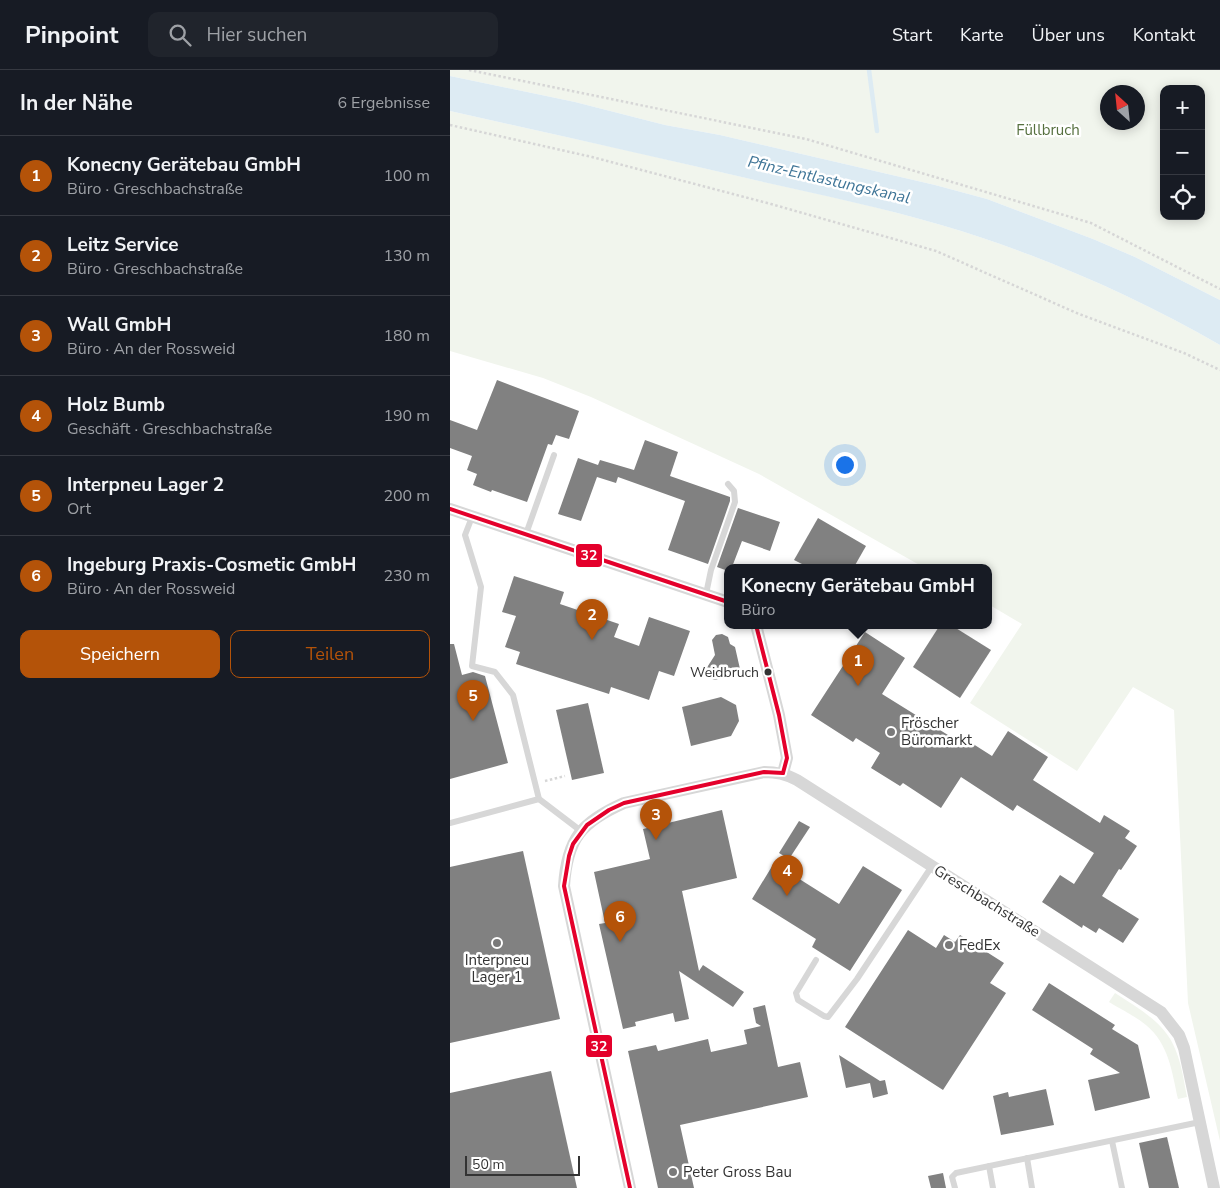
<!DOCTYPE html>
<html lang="de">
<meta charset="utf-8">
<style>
:root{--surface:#171b24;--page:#20242c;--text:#f1f3f6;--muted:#9ea1a6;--line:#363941;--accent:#b45309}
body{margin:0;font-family:"Nunito Sans",sans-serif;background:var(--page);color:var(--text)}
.controls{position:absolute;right:15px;top:15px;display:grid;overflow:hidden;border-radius:10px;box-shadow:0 2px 12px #0003}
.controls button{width:45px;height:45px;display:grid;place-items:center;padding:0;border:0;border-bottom:1px solid var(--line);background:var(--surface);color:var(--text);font:25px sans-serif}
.compass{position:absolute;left:650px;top:15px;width:45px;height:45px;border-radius:50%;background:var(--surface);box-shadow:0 2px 12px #0003;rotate:333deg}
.scale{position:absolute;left:15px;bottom:12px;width:115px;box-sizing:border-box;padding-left:5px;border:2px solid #333;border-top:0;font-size:14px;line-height:18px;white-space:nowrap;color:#333;-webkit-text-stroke:4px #fff;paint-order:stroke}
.you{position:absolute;left:394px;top:394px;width:18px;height:18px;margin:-12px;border:4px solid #fff;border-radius:50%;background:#1a73e8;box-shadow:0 0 0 8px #1a73e833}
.badge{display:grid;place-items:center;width:32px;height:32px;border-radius:50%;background:var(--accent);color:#fff;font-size:16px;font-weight:700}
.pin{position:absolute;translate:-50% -41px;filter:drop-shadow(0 1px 2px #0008)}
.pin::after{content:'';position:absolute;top:26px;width:18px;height:15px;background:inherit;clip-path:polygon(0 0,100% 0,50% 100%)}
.popup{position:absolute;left:274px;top:494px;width:268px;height:65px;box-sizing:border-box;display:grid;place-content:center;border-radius:10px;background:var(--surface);filter:drop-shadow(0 1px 4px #0005);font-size:16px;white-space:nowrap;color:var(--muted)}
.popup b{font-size:19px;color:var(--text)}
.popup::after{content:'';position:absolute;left:50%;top:100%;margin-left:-10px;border:10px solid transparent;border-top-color:var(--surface)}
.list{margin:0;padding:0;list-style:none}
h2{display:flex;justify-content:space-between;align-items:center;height:65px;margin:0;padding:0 20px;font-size:21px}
h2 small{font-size:16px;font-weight:400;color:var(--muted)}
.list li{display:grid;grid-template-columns:32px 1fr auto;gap:15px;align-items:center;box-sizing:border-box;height:80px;padding:0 20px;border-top:1px solid var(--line)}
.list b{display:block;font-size:19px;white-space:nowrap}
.list p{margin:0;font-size:16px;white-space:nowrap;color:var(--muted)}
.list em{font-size:16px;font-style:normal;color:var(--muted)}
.actions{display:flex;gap:10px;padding:15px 20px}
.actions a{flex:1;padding:11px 0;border:1px solid var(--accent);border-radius:10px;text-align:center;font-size:18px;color:var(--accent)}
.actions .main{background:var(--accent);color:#fff}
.icon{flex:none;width:28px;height:28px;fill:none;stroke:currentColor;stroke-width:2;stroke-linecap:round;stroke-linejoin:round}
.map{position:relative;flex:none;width:770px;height:1118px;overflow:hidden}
header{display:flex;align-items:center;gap:30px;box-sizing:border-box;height:70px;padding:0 25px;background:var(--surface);border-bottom:1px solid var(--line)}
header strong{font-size:24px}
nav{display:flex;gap:28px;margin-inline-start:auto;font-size:18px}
.search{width:350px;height:45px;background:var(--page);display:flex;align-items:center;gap:12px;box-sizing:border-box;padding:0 18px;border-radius:10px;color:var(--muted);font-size:19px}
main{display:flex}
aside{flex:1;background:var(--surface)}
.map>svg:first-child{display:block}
.green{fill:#f1f5ed;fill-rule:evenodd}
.water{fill:#ddebf3}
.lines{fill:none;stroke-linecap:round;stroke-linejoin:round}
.stream{stroke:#ddebf3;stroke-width:4.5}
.building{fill:#818181}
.path{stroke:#d6d6d6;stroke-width:2.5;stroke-dasharray:2.5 2.5;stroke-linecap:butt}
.service{stroke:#d7d7d7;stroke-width:6}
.minor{stroke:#d7d7d7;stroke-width:12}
.bus-1-casing{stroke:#fff;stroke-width:8}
.bus-1{stroke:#e4002b;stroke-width:4}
.bus-dot{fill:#333;stroke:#fff;stroke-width:2}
.poi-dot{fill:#7a7a7a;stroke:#fff;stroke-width:2}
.labels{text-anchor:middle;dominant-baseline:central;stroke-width:5;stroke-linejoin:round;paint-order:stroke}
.bus-label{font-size:14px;fill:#333;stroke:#fff;text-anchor:end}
.park-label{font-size:15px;fill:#56703f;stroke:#fff}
.poi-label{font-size:15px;fill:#333;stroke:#fff;text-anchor:start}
.street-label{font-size:15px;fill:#333;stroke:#fff}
.water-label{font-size:16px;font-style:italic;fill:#3f7597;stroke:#fff}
.line-badge{stroke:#fff;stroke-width:2}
.badge-label{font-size:14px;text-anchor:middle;font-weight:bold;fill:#fff}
</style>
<header>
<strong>Pinpoint</strong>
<div class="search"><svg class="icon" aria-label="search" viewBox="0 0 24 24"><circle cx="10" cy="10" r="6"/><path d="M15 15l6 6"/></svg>Hier suchen</div>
<nav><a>Start</a><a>Karte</a><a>Über uns</a><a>Kontakt</a></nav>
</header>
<main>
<aside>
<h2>In der Nähe<small>6 Ergebnisse</small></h2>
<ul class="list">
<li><span class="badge">1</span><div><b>Konecny Gerätebau GmbH</b><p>Büro · Greschbachstraße</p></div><em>100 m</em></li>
<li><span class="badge">2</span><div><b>Leitz Service</b><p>Büro · Greschbachstraße</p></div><em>130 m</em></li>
<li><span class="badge">3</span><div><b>Wall GmbH</b><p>Büro · An der Rossweid</p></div><em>180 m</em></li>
<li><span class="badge">4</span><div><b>Holz Bumb</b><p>Geschäft · Greschbachstraße</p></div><em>190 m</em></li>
<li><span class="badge">5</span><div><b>Interpneu Lager 2</b><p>Ort</p></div><em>200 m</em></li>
<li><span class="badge">6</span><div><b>Ingeburg Praxis-Cosmetic GmbH</b><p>Büro · An der Rossweid</p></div><em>230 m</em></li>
</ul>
<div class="actions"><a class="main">Speichern</a><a>Teilen</a></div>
</aside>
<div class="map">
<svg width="770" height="1118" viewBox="0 0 770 1118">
<rect width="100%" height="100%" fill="#fff"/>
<!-- green -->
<g class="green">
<path d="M0 0H770V230L685 187 643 169 537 129 485 115 270 65 215 55 125 32 0 6ZM714 19H751V146H714ZM658 22H688V52H658Z"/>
<path d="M0 41C102 64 204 86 305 110 367 124 430 137 491 155 587 183 683 225 770 275V1071L738 933 724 640 683 617 627 701 520 633 572 554 538 534V497H473L309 404 141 327 93 308 0 281Z"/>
<path d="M665 923C689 939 716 953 726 981 732 996 734 1012 737 1027L728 1029C722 1002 719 974 696 955 685 946 672 940 659 932Z"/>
</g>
<!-- water -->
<path class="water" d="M0 6 125 32 215 55 270 65 485 115 537 129 643 169 685 187 770 230V275C683 225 587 183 491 155 431 137 370 125 309 111 206 87 103 64 0 41Z"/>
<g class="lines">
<!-- stream -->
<polyline class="stream" points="419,0 427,61"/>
</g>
<!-- building -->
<g class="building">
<polygon points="47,310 129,341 119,369 106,365 102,375 98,374 77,432 42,420 41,422 23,415 27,404 17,400 22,386 0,378 0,350 27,360"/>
<polygon points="195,370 228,382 220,406 280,427 280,431 258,494 218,480 235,431 168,407 166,413 147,407 131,451 108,444 128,388 148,395 150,390 184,400"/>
<polygon points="288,438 330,452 320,481 292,471 282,497 278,497 278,501 267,497"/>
<polygon points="368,448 416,476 404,497 358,497 344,490"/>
<polygon points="64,506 114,522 110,534 169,554 164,567 189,576 199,547 240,561 224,606 209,601 199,630 161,617 159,624 66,594 70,582 55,577 66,546 52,542"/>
<polygon points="490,555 501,555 541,580 510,628 463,597"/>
<polygon points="415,562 455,588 432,624 506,670 509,665 542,686 558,661 598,687 583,710 650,753 654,745 680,761 675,768 687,776 671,800 669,799 652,826 689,849 673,873 649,858 646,863 633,855 632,858 592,832 610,805 624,814 644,783 567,735 563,741 511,707 491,738 453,713 450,716 421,698 430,683 406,668 403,672 361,645"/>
<polygon points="272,564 278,567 280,574 285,577 290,599 286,605 264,610 258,606 256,599 265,585 262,570 266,565"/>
<polygon points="0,574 4,574 12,605 23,602 35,606 58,693 0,709"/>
<polygon points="271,627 286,635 289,651 281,666 241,676 232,637"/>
<polygon points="138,633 154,703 122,710 106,640"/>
<polygon points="272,740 287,808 232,821 249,901 253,895 294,922 283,937 229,901 239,949 225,952 223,943 185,952 186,956 173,959 149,854 155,853 144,802 200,789 193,759"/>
<polygon points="349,751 360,757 339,789 329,783"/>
<polygon points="73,781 110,949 0,973 0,797"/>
<polygon points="324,793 389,834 413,796 452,820 400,901 362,877 366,869 302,829"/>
<polygon points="458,860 486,878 494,865 505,872 510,865 554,893 540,913 556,923 493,1020 395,957"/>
<polygon points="599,913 665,955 662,959 688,975 700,1028 645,1041 638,1010 670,1003 640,984 643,979 582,940"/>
<polygon points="315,935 328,997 350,992 358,1027 230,1055 244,1118 208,1118 178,981 206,975 208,981 258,969 261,982 297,974 294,960 311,956 306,953 303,938"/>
<polygon points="389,985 430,1011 435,1010 438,1024 423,1028 420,1013 396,1018"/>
<polygon points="101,1001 127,1118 0,1118 0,1023"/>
<polygon points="596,1019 604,1055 551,1065 543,1026 558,1022 559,1027"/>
<polygon points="717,1067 729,1118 699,1118 689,1073"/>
<polygon points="493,1103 496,1118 481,1118 478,1106"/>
</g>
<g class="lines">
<!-- path -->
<g class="path">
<polyline points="19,0 356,69 641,153 770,219"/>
<polyline points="0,55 142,87 321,134 486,181 629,244 734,283 770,300"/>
<polyline points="95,711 115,706"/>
</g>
<!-- service -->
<g class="service">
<polyline points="22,447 15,465 31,517 22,596 45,602 63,625 89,729 131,761"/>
<polyline points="76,464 104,385"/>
<polyline points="256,524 261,500 285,432 284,421 278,414"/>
<polyline points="0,753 89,729"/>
<polyline points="366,890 346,923 348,930 374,946 378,947 407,909 482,796"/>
<polyline points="662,1071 672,1118"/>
<polyline points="577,1088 582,1118"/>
<polyline points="539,1096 543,1118"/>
<polyline points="505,1118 502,1107 506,1103 750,1052"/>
</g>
<!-- minor -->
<g class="minor">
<polyline points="0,439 278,532"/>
<polyline points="306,555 329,645 337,688 333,703"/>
<path d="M180 1118 114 816C117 769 131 752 174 733L314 702C327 702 335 704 347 710L711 942 729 965 734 978 764 1118"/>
</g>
<!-- bus-1 casing -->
<g class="bus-1-casing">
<g id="bus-1">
<polyline points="0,439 278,532"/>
<polyline points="306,555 329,645 337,688 333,703"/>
<polyline points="180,1118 114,816 119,786 123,774 137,755 159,740 174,733 314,702 333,703"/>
</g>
</g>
<!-- bus-1 -->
<use href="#bus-1" class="bus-1"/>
</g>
<!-- markers -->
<circle class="bus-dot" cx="318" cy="602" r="4.5"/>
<g class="poi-dot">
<circle cx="441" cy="662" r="5"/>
<circle cx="47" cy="873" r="5"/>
<circle cx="499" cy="875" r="5"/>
<circle cx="223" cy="1102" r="5"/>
</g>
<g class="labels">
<!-- bus labels -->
<g class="bus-label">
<text x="309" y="602">Weidbruch</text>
</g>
<!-- park labels -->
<g class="park-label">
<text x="598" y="60">Füllbruch</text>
</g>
<!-- poi labels -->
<g class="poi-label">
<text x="451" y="653">Fröscher<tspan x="451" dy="17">Büromarkt</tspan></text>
<text x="509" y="875">FedEx</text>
<text x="47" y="890" text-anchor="middle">Interpneu<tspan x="47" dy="17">Lager 1</tspan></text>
<text x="233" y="1102">Peter Gross Bau</text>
</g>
<!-- street labels -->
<g class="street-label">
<text transform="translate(537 831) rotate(32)">Greschbachstraße</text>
</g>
<!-- water labels -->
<g class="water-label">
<text transform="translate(379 110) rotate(13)">Pfinz-Entlastungskanal</text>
</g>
</g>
<g class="line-badge">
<rect x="125" y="473" width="28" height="25" rx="5" fill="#e4002b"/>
<rect x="135" y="964" width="28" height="24" rx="5" fill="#e4002b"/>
</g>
<g class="badge-label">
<text x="139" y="490">32</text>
<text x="149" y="981">32</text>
</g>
</svg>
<div class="controls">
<button>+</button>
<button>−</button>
<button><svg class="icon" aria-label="locate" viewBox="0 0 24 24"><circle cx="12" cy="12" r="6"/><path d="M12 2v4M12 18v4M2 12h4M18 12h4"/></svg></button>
</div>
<svg class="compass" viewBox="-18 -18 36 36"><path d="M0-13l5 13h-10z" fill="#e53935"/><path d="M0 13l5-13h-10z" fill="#9ea1a6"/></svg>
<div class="scale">50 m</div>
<div class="you"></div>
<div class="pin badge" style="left:408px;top:616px">1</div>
<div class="popup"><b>Konecny Gerätebau GmbH</b>Büro</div>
<div class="pin badge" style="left:142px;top:570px">2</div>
<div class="pin badge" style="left:206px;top:770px">3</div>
<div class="pin badge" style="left:337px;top:826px">4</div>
<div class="pin badge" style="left:23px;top:651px">5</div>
<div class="pin badge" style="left:170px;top:872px">6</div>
</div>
</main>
